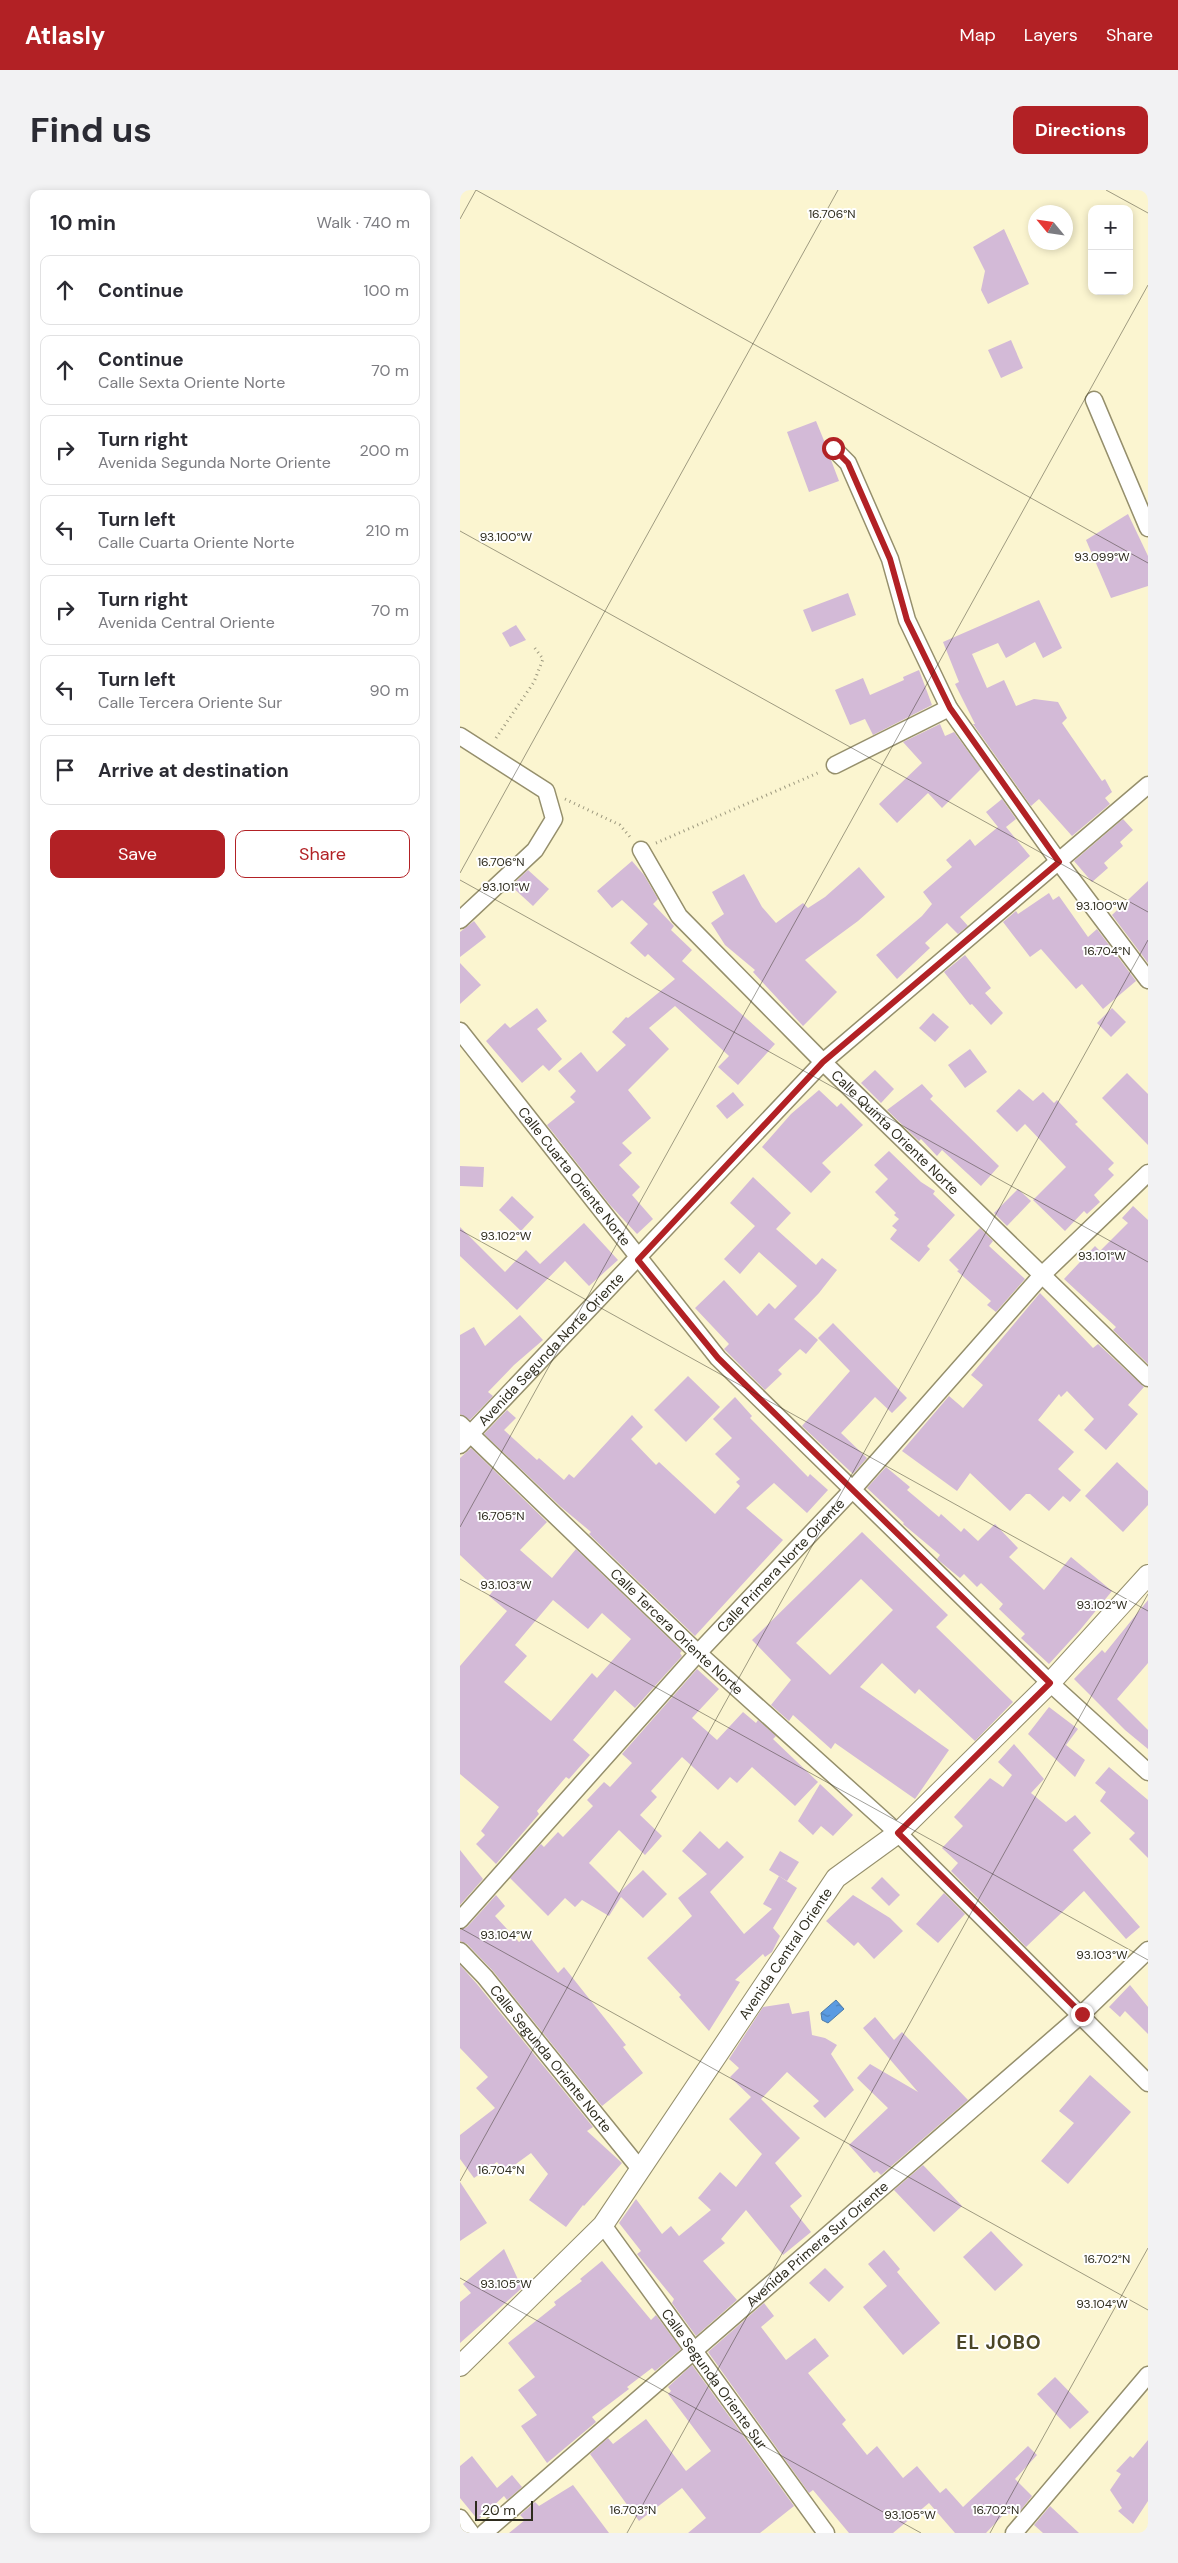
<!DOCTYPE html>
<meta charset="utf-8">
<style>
:root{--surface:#fff;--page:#f2f2f3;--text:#2b2b33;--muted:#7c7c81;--line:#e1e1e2;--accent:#b22125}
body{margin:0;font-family:"DM Sans",sans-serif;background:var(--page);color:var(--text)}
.controls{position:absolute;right:15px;top:15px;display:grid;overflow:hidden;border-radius:10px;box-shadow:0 2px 8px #0003}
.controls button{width:45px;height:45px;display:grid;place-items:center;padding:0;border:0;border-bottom:1px solid var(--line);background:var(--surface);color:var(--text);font:25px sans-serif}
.compass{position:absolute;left:568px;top:15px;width:45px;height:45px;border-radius:50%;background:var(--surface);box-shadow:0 2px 8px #0003;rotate:299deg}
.scale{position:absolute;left:15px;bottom:12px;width:58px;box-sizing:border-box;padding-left:5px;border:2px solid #2e2c1e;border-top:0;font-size:14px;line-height:18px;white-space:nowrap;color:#2e2c1e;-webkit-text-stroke:4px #fff;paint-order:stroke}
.stop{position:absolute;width:15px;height:15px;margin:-11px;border:4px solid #b22125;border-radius:50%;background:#fff}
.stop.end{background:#b22125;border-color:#fff;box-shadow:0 1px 5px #0008}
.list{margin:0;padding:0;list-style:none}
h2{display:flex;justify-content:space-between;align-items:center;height:65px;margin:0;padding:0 20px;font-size:21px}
h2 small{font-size:16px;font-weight:400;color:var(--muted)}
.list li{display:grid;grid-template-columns:32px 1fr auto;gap:15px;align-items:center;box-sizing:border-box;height:70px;margin:0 10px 10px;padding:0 10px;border:1px solid var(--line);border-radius:10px}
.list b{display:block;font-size:19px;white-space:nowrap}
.list p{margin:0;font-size:16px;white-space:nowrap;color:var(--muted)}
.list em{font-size:16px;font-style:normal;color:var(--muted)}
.actions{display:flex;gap:10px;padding:15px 20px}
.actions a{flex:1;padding:11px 0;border:1px solid var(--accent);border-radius:10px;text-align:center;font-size:18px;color:var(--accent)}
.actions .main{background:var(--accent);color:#fff}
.icon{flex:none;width:28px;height:28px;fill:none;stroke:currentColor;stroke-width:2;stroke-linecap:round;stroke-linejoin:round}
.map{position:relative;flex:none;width:688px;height:2343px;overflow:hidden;border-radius:10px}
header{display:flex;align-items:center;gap:30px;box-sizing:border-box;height:70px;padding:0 25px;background:var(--accent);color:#fff}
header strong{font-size:24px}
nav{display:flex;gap:28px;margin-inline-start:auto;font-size:18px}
.intro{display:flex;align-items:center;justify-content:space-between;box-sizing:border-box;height:120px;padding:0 30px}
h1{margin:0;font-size:35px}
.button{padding:12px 22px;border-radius:10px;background:var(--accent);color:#fff;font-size:18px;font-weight:700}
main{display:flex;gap:30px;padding:0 30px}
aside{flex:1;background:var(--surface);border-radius:10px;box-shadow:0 2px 8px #0003}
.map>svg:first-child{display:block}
.water{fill:url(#water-ripples);stroke:#4d7aa7}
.building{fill:#d3bad7;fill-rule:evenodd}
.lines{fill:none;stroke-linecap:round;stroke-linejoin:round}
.minor-casing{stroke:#958f6c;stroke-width:19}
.tertiary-casing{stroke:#958f6c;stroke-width:22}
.path{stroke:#9c987e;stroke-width:3;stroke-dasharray:1 4;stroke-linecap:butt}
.minor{stroke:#fff;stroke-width:16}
.tertiary{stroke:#fff;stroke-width:20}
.route{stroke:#b22125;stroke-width:6}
.ticks{fill:none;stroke:#2e2c1e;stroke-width:1;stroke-opacity:0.45}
.labels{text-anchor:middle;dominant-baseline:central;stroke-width:4;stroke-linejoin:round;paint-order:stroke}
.street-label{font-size:14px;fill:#2e2c1e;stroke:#fff}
.district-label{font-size:19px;font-weight:bold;letter-spacing:1px;fill:#4b4626;stroke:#fff}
.ticks-label{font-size:12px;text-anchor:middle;fill:#2e2c1e;stroke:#fff;stroke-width:4;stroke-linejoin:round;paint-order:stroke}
</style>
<header>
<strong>Atlasly</strong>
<nav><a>Map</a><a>Layers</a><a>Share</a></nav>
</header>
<div class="intro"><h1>Find us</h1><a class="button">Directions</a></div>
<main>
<aside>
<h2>10 min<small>Walk · 740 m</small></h2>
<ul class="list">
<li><svg class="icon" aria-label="ahead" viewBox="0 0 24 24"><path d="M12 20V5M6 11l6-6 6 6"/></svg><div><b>Continue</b></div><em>100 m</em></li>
<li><svg class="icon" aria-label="ahead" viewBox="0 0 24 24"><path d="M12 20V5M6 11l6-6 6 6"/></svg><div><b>Continue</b><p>Calle Sexta Oriente Norte</p></div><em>70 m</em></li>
<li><svg class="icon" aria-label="right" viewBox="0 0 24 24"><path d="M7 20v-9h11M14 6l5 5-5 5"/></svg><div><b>Turn right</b><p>Avenida Segunda Norte Oriente</p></div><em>200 m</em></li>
<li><svg class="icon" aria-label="left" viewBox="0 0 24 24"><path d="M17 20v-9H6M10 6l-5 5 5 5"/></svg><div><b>Turn left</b><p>Calle Cuarta Oriente Norte</p></div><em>210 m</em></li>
<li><svg class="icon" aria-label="right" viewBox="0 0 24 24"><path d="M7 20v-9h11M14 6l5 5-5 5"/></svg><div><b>Turn right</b><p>Avenida Central Oriente</p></div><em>70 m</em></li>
<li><svg class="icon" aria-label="left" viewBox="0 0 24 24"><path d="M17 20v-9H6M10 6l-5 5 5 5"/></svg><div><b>Turn left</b><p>Calle Tercera Oriente Sur</p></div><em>90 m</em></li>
<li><svg class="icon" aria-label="arrive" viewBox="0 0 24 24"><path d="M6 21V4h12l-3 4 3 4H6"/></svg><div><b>Arrive at destination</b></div></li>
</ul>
<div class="actions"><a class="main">Save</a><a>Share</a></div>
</aside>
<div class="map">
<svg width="688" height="2343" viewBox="0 0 688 2343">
<defs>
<pattern id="water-ripples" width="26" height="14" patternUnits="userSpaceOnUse" patternTransform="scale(1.25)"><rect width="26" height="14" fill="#5a9be2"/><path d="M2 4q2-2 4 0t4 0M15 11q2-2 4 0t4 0" fill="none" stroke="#4b7fb7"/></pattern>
</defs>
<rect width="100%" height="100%" fill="#fbf5d0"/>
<!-- water -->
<polygon class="water" points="376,1810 384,1819 368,1833 362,1830 361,1823"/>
<!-- building -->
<g class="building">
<polygon points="544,39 569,94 528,114 521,100 525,81 513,57"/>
<polygon points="551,150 563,178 541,188 528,160"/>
<polygon points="356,231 365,253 364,261 371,270 379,291 349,302 327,242"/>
<polygon points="668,324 688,366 688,396 651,408 626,350"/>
<polygon points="388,403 396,425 352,442 343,420"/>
<polygon points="579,410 602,458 583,468 575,452 546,468 538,453 512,464 527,498 544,490 556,516 574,509 598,512 607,528 602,533 642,591 645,589 652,602 645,608 650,614 612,646 579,609 571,616 513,534 515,534 495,494 499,492 483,452"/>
<polygon points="56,435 66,450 50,457 42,443"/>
<polygon points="459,480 472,515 413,545 405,529 390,535 375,500 403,488 410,505 444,490 443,487"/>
<polygon points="480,534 485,546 494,542 521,579 482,618 468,603 437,633 419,614 462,573 443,552"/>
<polygon points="542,609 556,629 546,637 570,666 500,727 508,736 498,744 487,733 465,753 470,758 437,789 416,765 462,726 472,714 463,702 492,677 486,670 510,649 515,656 538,637 526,622"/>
<polygon points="663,629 673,640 660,652 663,656 644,673 648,678 632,692 614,671"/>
<polygon points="172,671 184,685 198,709 193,714 214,736 211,740 232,760 222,771 315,854 278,895 258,877 269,866 215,816 189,838 209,859 168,900 191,928 162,953 172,963 159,975 180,997 172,1005 193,1029 177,1044 150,1015 87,935 115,912 110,907 116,901 98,881 121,862 137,882 166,855 152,842 166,827 168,828 215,789 188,764 185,767 170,753 188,734 162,710 152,718 137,701"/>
<polygon points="399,677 425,707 398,731 345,770 377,802 343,836 293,782 295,780 265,755 251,733 264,724 252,702 284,684 302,717 316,733 343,713 348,718 365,707"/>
<polygon points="68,680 89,699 73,716 51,696"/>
<polygon points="688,691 688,773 652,725"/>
<polygon points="589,703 593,710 599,706 628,747 637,739 676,791 643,819 622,794 616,799 581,759 570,767 543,732 556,721 558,724"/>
<polygon points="14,731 26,747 0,767 0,742"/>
<polygon points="505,765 531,798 525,803 543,823 531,835 512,814 510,815 484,782"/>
<polygon points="0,773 21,795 0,814"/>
<polygon points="77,818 87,831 77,839 102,869 89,881 83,875 62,893 26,851 45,833 50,838"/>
<polygon points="652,818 666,832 651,847 637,833"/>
<polygon points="473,823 489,837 475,852 459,838"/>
<polygon points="510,859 527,882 505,898 488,875"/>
<polygon points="415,880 434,899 421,913 401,893"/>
<polygon points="667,883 688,904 688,955 642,908"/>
<polygon points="462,894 473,906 470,909 539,976 521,996 482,960 477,966 461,949 459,951 427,920"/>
<polygon points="559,899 573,911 583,902 594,913 597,910 618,932 615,934 654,973 648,979 654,985 634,1005 640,1012 627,1024 624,1021 605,1041 573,1010 606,977 565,934 557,942 536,921"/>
<polygon points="359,900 377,917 381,913 403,935 362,973 371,982 351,1003 302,957 331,924"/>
<polygon points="273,902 284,915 267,929 256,916"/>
<polygon points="429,961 461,992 475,1001 473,1004 495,1025 467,1056 470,1059 459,1072 430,1049 437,1040 432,1036 439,1029 434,1025 436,1023 415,1002 428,989 414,975"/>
<polygon points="0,976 24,977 23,997 0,996"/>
<polygon points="293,987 331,1023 316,1039 356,1075 362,1068 377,1080 359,1103 334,1129 358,1150 346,1164 340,1159 318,1180 322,1184 305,1200 264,1159 269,1154 235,1118 264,1090 297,1126 309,1113 315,1119 337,1096 299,1062 280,1084 264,1069 295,1036 270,1013"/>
<polygon points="558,999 571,1011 547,1036 534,1023"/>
<polygon points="52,1006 74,1027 61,1041 39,1020"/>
<polygon points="673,1016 688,1030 688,1174 653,1140 656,1137 604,1089 635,1056 640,1061 668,1033 662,1028"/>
<polygon points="124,1033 158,1070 129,1096 105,1071 57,1120 0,1066 0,1037 45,1082 66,1060 80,1074"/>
<polygon points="520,1038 533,1051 529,1056 565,1089 536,1122 527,1115 531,1111 497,1081 499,1080 489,1070"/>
<polygon points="580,1103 633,1158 638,1154 684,1197 668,1215 678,1224 646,1260 624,1240 634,1229 607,1201 601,1207 599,1204 578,1230 614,1262 598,1279 621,1300 610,1312 603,1306 589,1321 570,1304 566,1304 550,1321 510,1283 497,1301 442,1261 489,1206 503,1218 523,1195 511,1185"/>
<polygon points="60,1125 83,1150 54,1175 28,1202 33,1206 10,1230 0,1224 0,1145 14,1137 25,1156"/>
<polygon points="373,1133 447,1208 432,1223 415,1207 381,1243 407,1268 393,1284 342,1236 390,1181 358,1148"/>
<polygon points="228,1186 260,1217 226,1252 194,1220"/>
<polygon points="275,1207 292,1226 290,1228 348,1287 350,1284 368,1300 347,1323 314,1293 286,1318 323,1350 235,1446 129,1344 131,1342 101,1317 24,1244 47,1220 56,1228 44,1240 77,1270 79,1268 104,1290 109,1284 114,1288 172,1225 183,1237 171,1249 196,1275 199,1272 255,1324 280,1296 276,1292 280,1289 255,1264 272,1248 253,1229"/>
<path d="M11 1258 87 1332 60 1360 92 1388 116 1359 222 1461 220 1463 222 1466 175 1518 155 1500 113 1550 130 1565 109 1589 106 1587 77 1621 79 1624 36 1674 16 1654 25 1645 21 1641 39 1617 0 1584V1476L47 1421 29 1406 35 1398 0 1365V1268ZM93 1410 128 1439 142 1423 171 1449 137 1488 132 1483 91 1531 44 1492 67 1466 55 1455Z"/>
<polygon points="657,1272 688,1301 688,1315 663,1342 625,1306"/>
<polygon points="426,1277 450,1297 447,1300 479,1327 481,1324 501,1342 504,1338 518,1351 535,1334 558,1358 549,1367 584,1400 611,1367 652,1401 620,1440 589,1474 561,1448 565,1444 539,1419 543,1414 521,1393 517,1397 504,1384 500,1388 477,1369 480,1365 443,1334 444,1333 407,1298"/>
<path d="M402 1342 488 1425 476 1437 553 1512 515 1551 459 1499 455 1504 422 1473 400 1497 489 1560 455 1609 375 1553 371 1559 333 1525 329 1531 311 1515 331 1490 292 1450ZM401 1389 433 1420 370 1485 336 1453Z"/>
<polygon points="688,1410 688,1473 657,1509 688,1540 688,1559 665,1540 614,1489 642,1460 645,1463"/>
<polygon points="237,1479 259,1499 232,1528 257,1550 283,1522 296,1533 298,1530 316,1546 313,1549 358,1592 335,1616 292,1577 277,1593 270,1587 258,1600 222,1567 191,1601 197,1607 180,1625 202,1646 185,1665 159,1640 129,1673 159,1703 183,1680 207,1704 183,1728 161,1707 149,1726 122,1710 115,1717 105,1708 88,1726 50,1688 81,1654 84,1657 98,1642 103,1647 133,1616 127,1610 144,1592 150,1597 172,1573 162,1564"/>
<polygon points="589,1517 618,1539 606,1555 625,1570 615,1587 568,1544"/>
<polygon points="554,1554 584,1589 571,1603 606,1632 615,1625 631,1643 613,1660 680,1737 666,1749 624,1701 566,1757 491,1681 498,1673 482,1658 503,1636 494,1627 530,1588 543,1597 552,1585 538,1572"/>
<polygon points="649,1577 688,1610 688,1668 669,1649 675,1643 640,1611 646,1602 635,1593"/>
<polygon points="360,1594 393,1625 373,1646 361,1636 353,1645 338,1631"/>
<polygon points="240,1641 259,1659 267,1651 284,1667 250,1702 284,1744 312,1719 303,1714 319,1686 337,1698 313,1738 320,1746 312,1762 305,1767 303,1764 275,1790 280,1792 249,1841 219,1807 221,1805 187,1768 232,1726 218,1708 247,1684 222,1661"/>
<polygon points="0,1660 23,1689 0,1715"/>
<polygon points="320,1661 339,1672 327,1691 309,1680"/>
<polygon points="422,1687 440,1705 429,1716 411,1698"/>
<polygon points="484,1703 505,1724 478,1753 456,1734"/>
<polygon points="36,1705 45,1716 35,1726 59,1752 68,1745 98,1783 104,1777 166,1855 163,1857 183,1883 142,1916 33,1781 7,1754 0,1751 0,1740 7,1737"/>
<polygon points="393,1705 430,1728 443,1741 414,1769 398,1752 394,1756 366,1731"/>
<polygon points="0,1775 17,1794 133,1937 127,1941 162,1973 124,2016 123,2015 106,2037 69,2010 88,1984 71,1963 45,1982 37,1972 14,1988 0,1969 0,1945 35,1918 16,1898 28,1887 0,1858"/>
<polygon points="670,1795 688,1817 688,1844 665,1821 660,1827 649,1817"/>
<polygon points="329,1813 332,1824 349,1821 352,1845 365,1848 377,1855 371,1864 394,1900 365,1928 353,1916 359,1911 327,1882 301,1909 340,1948 315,1973 342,2006 330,2016 351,2042 323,2065 286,2020 261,2049 265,2053 243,2071 277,2110 236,2146 212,2113 214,2109 177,2064 181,2061 159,2033 176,2009 202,2044 211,2036 219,2046 251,2020 238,2008 260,1982 276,1997 302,1964 269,1929 291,1907 270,1887 279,1878 269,1869 303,1817"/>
<polygon points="415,1827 434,1850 442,1842 508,1910 421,1985 417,1981 414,1983 389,1955 428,1918 397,1888 410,1874 458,1902 403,1838"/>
<polygon points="630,1885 671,1922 608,1994 581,1971 614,1933 599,1921"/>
<polygon points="463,1975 502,2016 474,2042 434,2000"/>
<polygon points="0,1992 27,2033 0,2051"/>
<polygon points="531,2041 563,2075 535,2101 503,2067"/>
<polygon points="44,2059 62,2098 0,2153 0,2112 11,2103 3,2094"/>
<polygon points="424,2060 440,2079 437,2082 480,2133 443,2165 403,2117 427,2096 408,2074"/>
<polygon points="142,2071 191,2130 196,2125 221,2159 195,2181 192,2178 167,2197 169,2199 132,2227 136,2232 87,2273 61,2236 77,2225 58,2200 75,2187 48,2153 96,2115 94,2112 122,2091 120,2089"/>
<polygon points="365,2078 384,2097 369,2112 349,2093"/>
<polygon points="304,2113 314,2126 301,2137 326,2170 355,2148 369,2166 348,2183 386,2230 382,2234 407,2265 417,2256 443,2288 457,2276 480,2303 486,2298 503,2317 568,2256 577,2265 555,2289 572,2306 560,2321 556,2317 549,2324 546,2322 526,2343 495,2343 469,2313 433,2343 389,2343 353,2300 349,2303 248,2162"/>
<polygon points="232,2175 334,2316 300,2343 228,2343 246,2328 222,2298 179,2331 130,2264 148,2248 153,2254 186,2229 226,2281 251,2261 208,2204 211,2201 208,2197"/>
<polygon points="595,2187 629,2222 610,2239 577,2204"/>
<polygon points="688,2250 688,2311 673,2334 658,2321 662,2318 650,2300 661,2284 656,2281 670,2266 673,2268"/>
<polygon points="12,2266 37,2298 52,2285 62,2297 47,2310 44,2306 18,2330 0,2308 0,2276"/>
<polygon points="113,2295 149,2343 49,2343 65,2330 60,2325 75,2312 79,2316"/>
<polygon points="590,2316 619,2343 583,2343 574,2335"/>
</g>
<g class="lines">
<!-- minor casing -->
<g class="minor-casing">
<g id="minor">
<polyline points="634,210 688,338"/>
<polyline points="373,258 388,273 430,369 447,430 489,518 599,672 688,790"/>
<polyline points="0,546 86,601 94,629 75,660 0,730"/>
<polyline points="375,575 489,518"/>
<path id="s1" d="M181 660 219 726 363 872 688 1188"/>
<path id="s2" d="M0 841 258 1168 590 1493 688 1582"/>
<path id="s3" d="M0 1234 238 1463 438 1643 688 1893"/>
<path id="s4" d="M0 1255 363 872 688 595"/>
<path id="s5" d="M0 1730 238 1463 393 1299 582 1085 688 983"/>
<path id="s6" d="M0 1761 25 1787 180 1979"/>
<path id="s7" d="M143 2035 366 2343"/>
<polyline points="0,2328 11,2343"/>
<path id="s8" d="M24 2343 622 1824 688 1760"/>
<polyline points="554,2343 688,2185"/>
</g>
</g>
<!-- tertiary casing -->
<g class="tertiary-casing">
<g id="tertiary">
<path id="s9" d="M0 2176 143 2035 376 1688 438 1643 590 1493 688 1385"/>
</g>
</g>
<!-- path -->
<g class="path">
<polyline points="36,548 74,492 83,469 74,457"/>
<polyline points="105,609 160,635 170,647"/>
<polyline points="196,653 360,582"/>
</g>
<!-- minor -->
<use href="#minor" class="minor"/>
<!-- tertiary -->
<use href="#tertiary" class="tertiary"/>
</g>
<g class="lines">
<!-- route -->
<polyline class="route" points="373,258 388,273 430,369 447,430 490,518 599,672 363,872 178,1070 258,1168 590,1493 438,1643 622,1824"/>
</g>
<!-- ticks -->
<path class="ticks" d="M16 0 688 373M646 0 688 23M0 29 16 0M0 341 688 722M0 683 378 0M0 690 688 1072M0 1040 688 1421M0 1337 688 95M0 1389 688 1770M0 1738 688 2120M0 1991 688 750M0 2088 461 2343M167 2343 688 1404M530 2343 688 2058"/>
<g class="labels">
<!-- street labels -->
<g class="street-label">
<text stroke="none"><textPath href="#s1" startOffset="382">Calle Quinta Oriente Norte</textPath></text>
<text stroke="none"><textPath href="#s2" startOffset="185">Calle Cuarta Oriente Norte</textPath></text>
<text stroke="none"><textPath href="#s4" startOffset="132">Avenida Segunda Norte Oriente</textPath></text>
<text stroke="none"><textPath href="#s5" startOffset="478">Calle Primera Norte Oriente</textPath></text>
<text stroke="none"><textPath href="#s3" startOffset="300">Calle Tercera Oriente Norte</textPath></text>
<text stroke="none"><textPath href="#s9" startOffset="528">Avenida Central Oriente</textPath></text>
<text stroke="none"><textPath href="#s6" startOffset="141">Calle Segunda Oriente Norte</textPath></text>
<text stroke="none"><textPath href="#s8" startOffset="441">Avenida Primera Sur Oriente</textPath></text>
<text stroke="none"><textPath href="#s7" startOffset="190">Calle Segunda Oriente Sur</textPath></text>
</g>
<!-- district labels -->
<g class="district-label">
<text x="539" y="2152">EL JOBO</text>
</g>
</g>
<g class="ticks-label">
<text x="372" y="28">16.706°N</text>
<text x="46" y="351">93.100°W</text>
<text x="642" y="371">93.099°W</text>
<text x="41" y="676">16.706°N</text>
<text x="46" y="701">93.101°W</text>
<text x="642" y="720">93.100°W</text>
<text x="647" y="765">16.704°N</text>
<text x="46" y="1050">93.102°W</text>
<text x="642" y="1070">93.101°W</text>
<text x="41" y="1330">16.705°N</text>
<text x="46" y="1399">93.103°W</text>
<text x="642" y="1419">93.102°W</text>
<text x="46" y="1749">93.104°W</text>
<text x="642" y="1769">93.103°W</text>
<text x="41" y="1984">16.704°N</text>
<text x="647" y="2073">16.702°N</text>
<text x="46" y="2098">93.105°W</text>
<text x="642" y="2118">93.104°W</text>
<text x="173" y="2324">16.703°N</text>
<text x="536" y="2324">16.702°N</text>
<text x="450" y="2329">93.105°W</text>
</g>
</svg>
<div class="controls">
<button>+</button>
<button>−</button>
</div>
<svg class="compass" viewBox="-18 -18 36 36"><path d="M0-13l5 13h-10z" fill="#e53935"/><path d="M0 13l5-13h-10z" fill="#7c7c81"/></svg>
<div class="scale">20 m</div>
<div class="stop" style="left:373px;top:258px"></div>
<div class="stop end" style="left:622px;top:1824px"></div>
</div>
</main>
